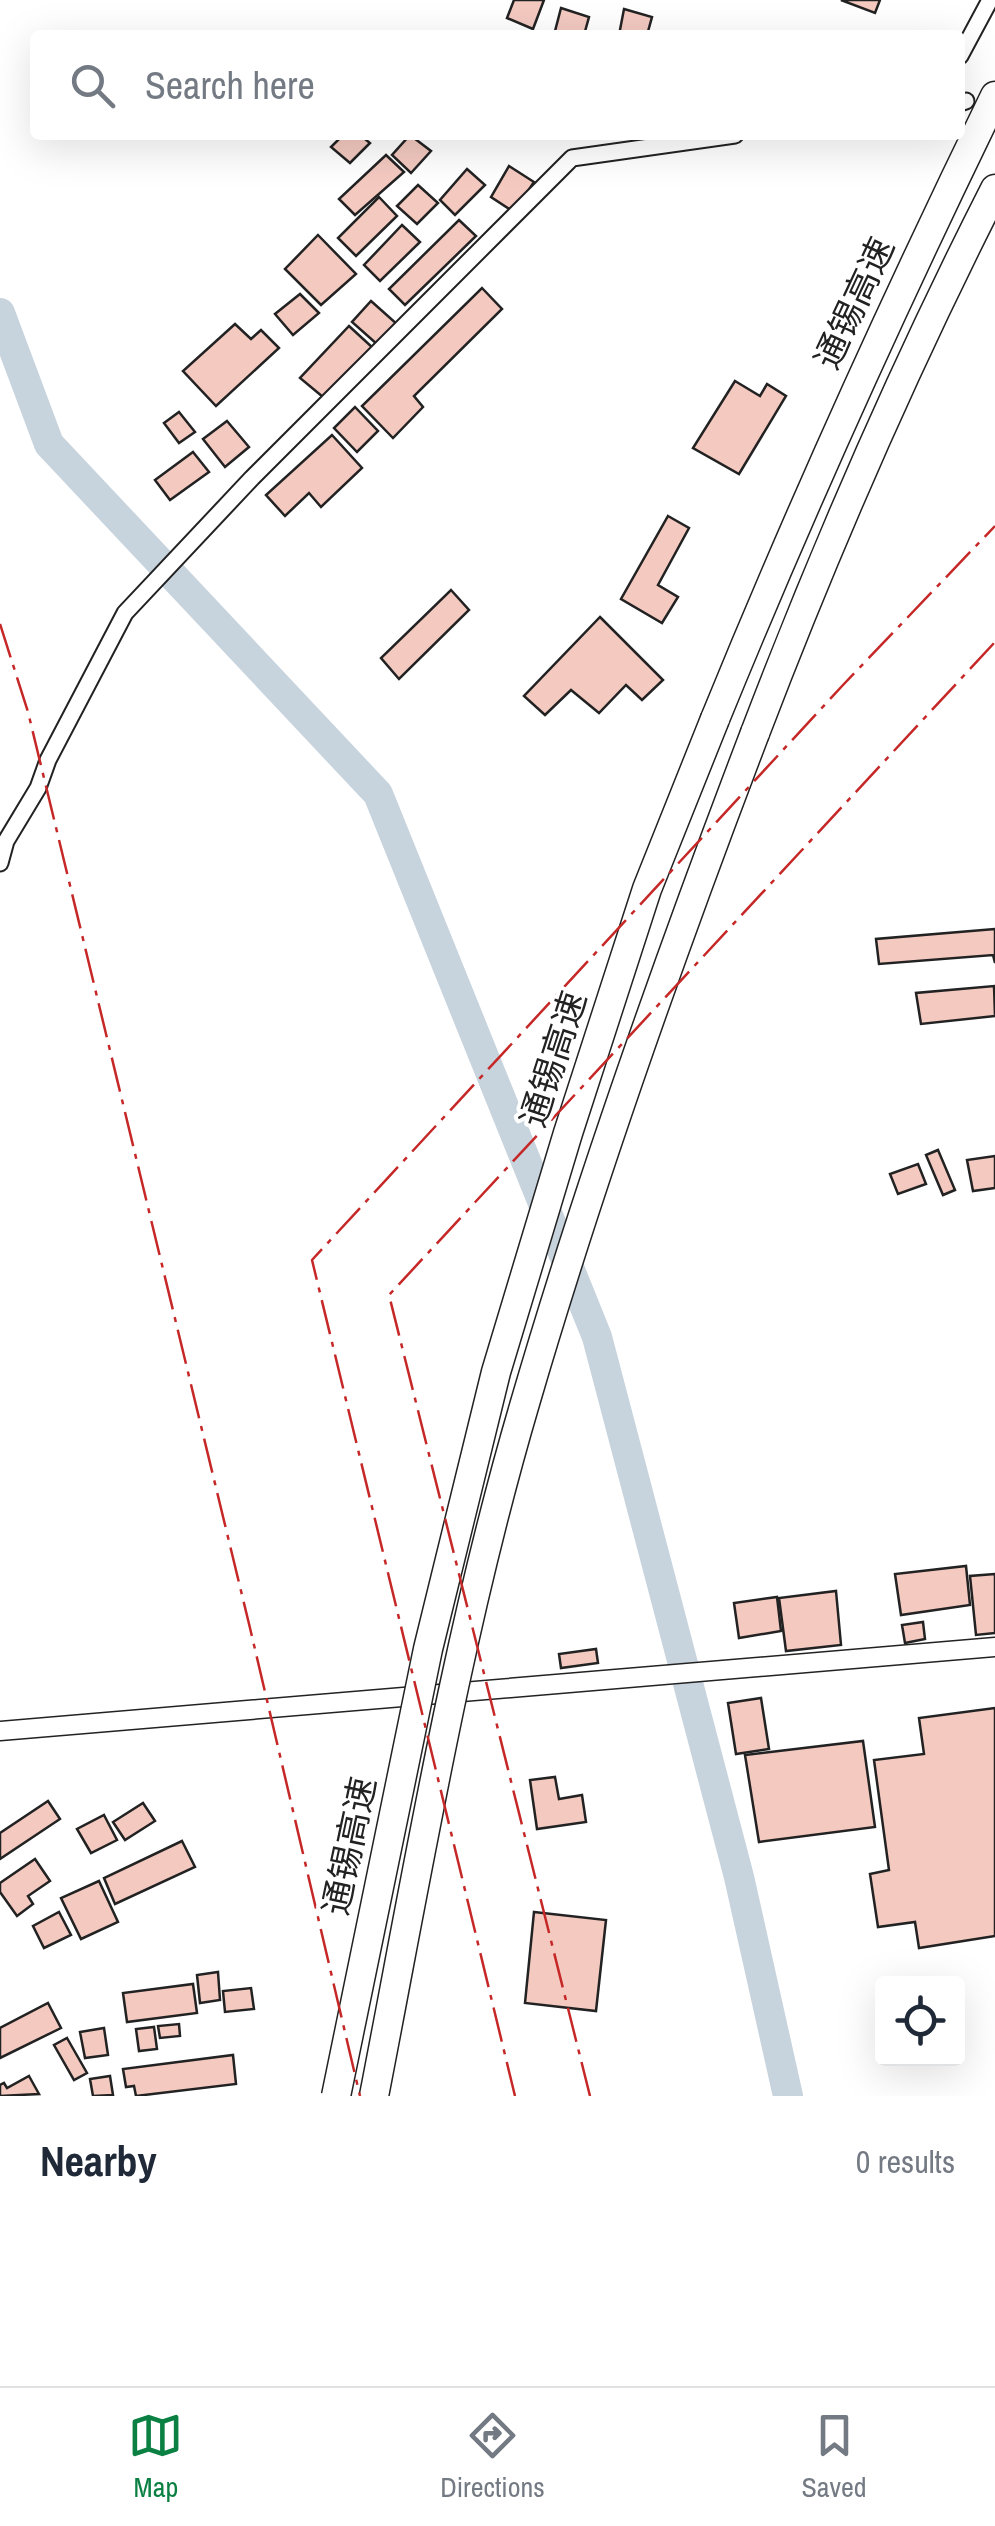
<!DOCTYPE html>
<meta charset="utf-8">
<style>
:root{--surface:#fff;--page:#f2f2f3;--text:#1f2937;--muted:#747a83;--line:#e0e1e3;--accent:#0b8043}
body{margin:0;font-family:"Archivo Narrow","Noto Sans SC",sans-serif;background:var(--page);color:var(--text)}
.controls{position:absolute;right:30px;bottom:30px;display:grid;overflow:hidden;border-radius:10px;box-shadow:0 10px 40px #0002}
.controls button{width:90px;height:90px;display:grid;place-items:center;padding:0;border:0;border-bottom:2px solid var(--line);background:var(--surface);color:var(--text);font:50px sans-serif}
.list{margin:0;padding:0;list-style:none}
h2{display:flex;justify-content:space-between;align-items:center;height:130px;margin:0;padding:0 40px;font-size:42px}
h2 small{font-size:32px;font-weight:400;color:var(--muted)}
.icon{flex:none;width:55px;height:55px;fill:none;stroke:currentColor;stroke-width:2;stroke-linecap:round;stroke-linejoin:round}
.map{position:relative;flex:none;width:995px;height:2096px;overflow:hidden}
.search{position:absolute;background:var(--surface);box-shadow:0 10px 40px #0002;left:30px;right:30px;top:30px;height:110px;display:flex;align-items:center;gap:25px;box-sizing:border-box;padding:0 35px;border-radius:10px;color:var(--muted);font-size:38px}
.sheet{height:290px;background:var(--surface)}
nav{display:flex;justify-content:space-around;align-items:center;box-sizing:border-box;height:140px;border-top:2px solid var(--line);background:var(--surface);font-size:28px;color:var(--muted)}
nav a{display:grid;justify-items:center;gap:5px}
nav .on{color:var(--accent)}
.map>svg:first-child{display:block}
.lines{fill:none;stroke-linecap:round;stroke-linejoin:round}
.river{stroke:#c7d3dd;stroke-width:30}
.building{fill:#f3c9c0;stroke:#222;stroke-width:2.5}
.minor-casing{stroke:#222;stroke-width:19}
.tertiary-casing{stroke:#222;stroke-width:21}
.motorway-casing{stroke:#222;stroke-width:31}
.minor{stroke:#fff;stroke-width:15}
.tertiary{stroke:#fff;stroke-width:18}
.motorway{stroke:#fff;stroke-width:28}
.motorway-bridge-casing{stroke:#222;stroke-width:31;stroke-linecap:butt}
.motorway-bridge{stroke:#fff;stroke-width:28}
.power{stroke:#c62828;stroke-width:2.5;stroke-dasharray:35 8 5 8;stroke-linecap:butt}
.labels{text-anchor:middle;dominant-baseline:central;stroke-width:8;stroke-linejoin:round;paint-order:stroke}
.street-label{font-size:35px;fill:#222;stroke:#fff}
</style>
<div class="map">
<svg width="995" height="2096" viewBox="0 0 995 2096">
<rect width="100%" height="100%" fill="#fff"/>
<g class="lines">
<!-- river -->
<polyline class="river" points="0,313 49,444 378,794 597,1337 739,1877 788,2096"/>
</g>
<!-- building -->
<g class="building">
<polygon points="514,0 544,0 533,29 507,18"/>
<polygon points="841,0 880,0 875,13"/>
<polygon points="561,8 589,17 584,35 554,35"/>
<polygon points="624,9 652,17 647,35 619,35"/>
<polygon points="343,135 360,135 370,143 350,163 331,147"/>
<polygon points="410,135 431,151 411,173 392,155"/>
<polygon points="386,155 404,172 355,215 339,199"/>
<polygon points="509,166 534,182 514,212 491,197"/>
<polygon points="467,169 485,185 455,215 440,200"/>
<polygon points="418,185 438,203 417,224 397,206"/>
<polygon points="379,197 397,216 356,256 338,238"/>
<polygon points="459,220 476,236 405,305 389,289"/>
<polygon points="402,225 420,242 380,281 364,265"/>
<polygon points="318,235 356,274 321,305 285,269"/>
<polygon points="482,288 502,309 414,396 423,407 393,438 362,406"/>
<polygon points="300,294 319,313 293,335 275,314"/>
<polygon points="371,301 398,325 378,345 352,322"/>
<polygon points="235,324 251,339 261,330 279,348 216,406 183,371"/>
<polygon points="349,326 373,348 323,397 300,378"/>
<polygon points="735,381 760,396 767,384 786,396 739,474 693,448"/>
<polygon points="355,407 378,431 357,452 334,428"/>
<polygon points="179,412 195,432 179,443 164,423"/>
<polygon points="227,421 249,447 225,467 203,439"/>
<polygon points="332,435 362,468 321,507 309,493 285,516 266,495"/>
<polygon points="193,452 209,472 170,500 155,480"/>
<polygon points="668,516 689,528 658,585 678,597 662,623 621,599"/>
<polygon points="451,590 469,610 399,679 381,658"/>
<polygon points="600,617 663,680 642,700 626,685 599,713 571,690 545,715 524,696"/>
<polygon points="995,929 995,963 993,955 879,964 876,939"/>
<polygon points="994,986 995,1016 921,1024 916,993"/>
<polygon points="938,1150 955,1190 943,1195 926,1155"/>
<polygon points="995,1156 995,1188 973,1191 967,1160"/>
<polygon points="918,1164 926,1184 898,1194 890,1174"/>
<polygon points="966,1566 970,1605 901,1615 895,1574"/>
<polygon points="995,1574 995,1633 976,1635 970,1576"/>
<polygon points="836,1591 841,1645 786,1651 779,1598"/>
<polygon points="777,1597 781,1631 739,1638 734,1603"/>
<polygon points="923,1622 925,1639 905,1643 902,1625"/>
<polygon points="596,1649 598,1663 561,1668 559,1654"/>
<polygon points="761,1698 769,1749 736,1754 728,1703"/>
<polygon points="995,1708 995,1936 919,1948 915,1922 878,1927 870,1874 889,1870 874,1760 924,1754 919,1718"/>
<polygon points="863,1741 875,1827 759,1842 745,1755"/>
<polygon points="555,1777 559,1799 582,1795 586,1822 537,1829 530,1780"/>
<polygon points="48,1801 60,1819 0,1859 0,1833"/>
<polygon points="143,1803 155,1821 125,1840 113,1822"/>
<polygon points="104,1815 117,1840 91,1853 77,1829"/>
<polygon points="182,1841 195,1867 115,1904 104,1878"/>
<polygon points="35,1859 50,1881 28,1896 33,1904 17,1916 0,1892 0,1883"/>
<polygon points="99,1881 118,1922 81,1939 61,1898"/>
<polygon points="59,1912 71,1935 44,1948 33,1926"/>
<polygon points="534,1912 606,1920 596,2011 525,2003"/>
<polygon points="218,1972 220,2000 200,2003 197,1975"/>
<polygon points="193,1984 197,2013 127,2022 123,1993"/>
<polygon points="251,1988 254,2009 225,2012 223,1991"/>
<polygon points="48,2003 61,2028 0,2058 0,2028"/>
<polygon points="179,2024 180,2036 160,2038 158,2026"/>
<polygon points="154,2027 157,2049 139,2051 136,2029"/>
<polygon points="104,2028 108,2055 85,2058 80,2032"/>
<polygon points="67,2038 87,2073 74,2080 54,2045"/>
<polygon points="233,2055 236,2084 136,2096 134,2086 126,2087 123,2069"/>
<polygon points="29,2076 39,2094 0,2096 0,2085 4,2083 7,2088"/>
<polygon points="110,2076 113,2095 93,2096 90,2079"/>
</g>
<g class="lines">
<!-- minor casing -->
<g class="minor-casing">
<g id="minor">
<polyline points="960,56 990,0"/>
<polyline points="960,103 966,101"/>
<polyline points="0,863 6,841 38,788 48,760 125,613 252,478 572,158 735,135"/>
</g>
</g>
<!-- tertiary casing -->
<g class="tertiary-casing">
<polyline id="tertiary" points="0,1731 995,1647"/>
</g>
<!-- motorway casing -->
<g class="motorway-casing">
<g id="motorway">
<path d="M715 719C801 508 895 301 995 96"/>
<path d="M755 733C826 547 905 366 995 189"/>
</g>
</g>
<!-- minor -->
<use href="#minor" class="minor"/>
<!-- tertiary -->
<use href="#tertiary" class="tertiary"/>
<!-- motorway -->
<use href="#motorway" class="motorway"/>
<!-- motorway-bridge casing -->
<g class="motorway-bridge-casing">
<g id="motorway-bridge">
<polyline points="336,2096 428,1649 496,1372 568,1133 647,889 715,719"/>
<path d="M374 2096C419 1864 458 1630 525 1403 591 1177 671 953 755 733"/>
</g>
</g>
<!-- motorway-bridge -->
<use href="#motorway-bridge" class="motorway-bridge"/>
<!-- power -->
<g class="power">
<polyline points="0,624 28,712 250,1628 360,2096"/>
<polyline points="515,2096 312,1260 843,685 995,526"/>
<polyline points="590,2096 389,1295 995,642"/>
</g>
</g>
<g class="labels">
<!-- street labels -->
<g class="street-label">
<text transform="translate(854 303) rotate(-65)">通锡高速</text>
<text transform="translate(553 1059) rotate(-72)">通锡高速</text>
<text transform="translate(349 1846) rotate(-78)">通锡高速</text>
</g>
</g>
</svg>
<div class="controls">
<button><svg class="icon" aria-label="locate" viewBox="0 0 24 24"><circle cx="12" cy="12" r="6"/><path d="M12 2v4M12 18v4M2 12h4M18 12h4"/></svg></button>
</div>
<div class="search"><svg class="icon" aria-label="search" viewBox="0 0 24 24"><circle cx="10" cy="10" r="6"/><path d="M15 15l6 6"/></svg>Search here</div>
</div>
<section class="sheet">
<h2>Nearby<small>0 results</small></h2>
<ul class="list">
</ul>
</section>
<nav>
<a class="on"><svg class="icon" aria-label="map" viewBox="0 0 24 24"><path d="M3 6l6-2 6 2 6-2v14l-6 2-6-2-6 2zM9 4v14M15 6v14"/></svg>Map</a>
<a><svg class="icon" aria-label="directions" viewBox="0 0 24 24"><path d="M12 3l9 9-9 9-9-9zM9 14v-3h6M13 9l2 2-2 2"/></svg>Directions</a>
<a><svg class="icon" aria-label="saved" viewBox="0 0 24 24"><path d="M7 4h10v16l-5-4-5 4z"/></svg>Saved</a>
</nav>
